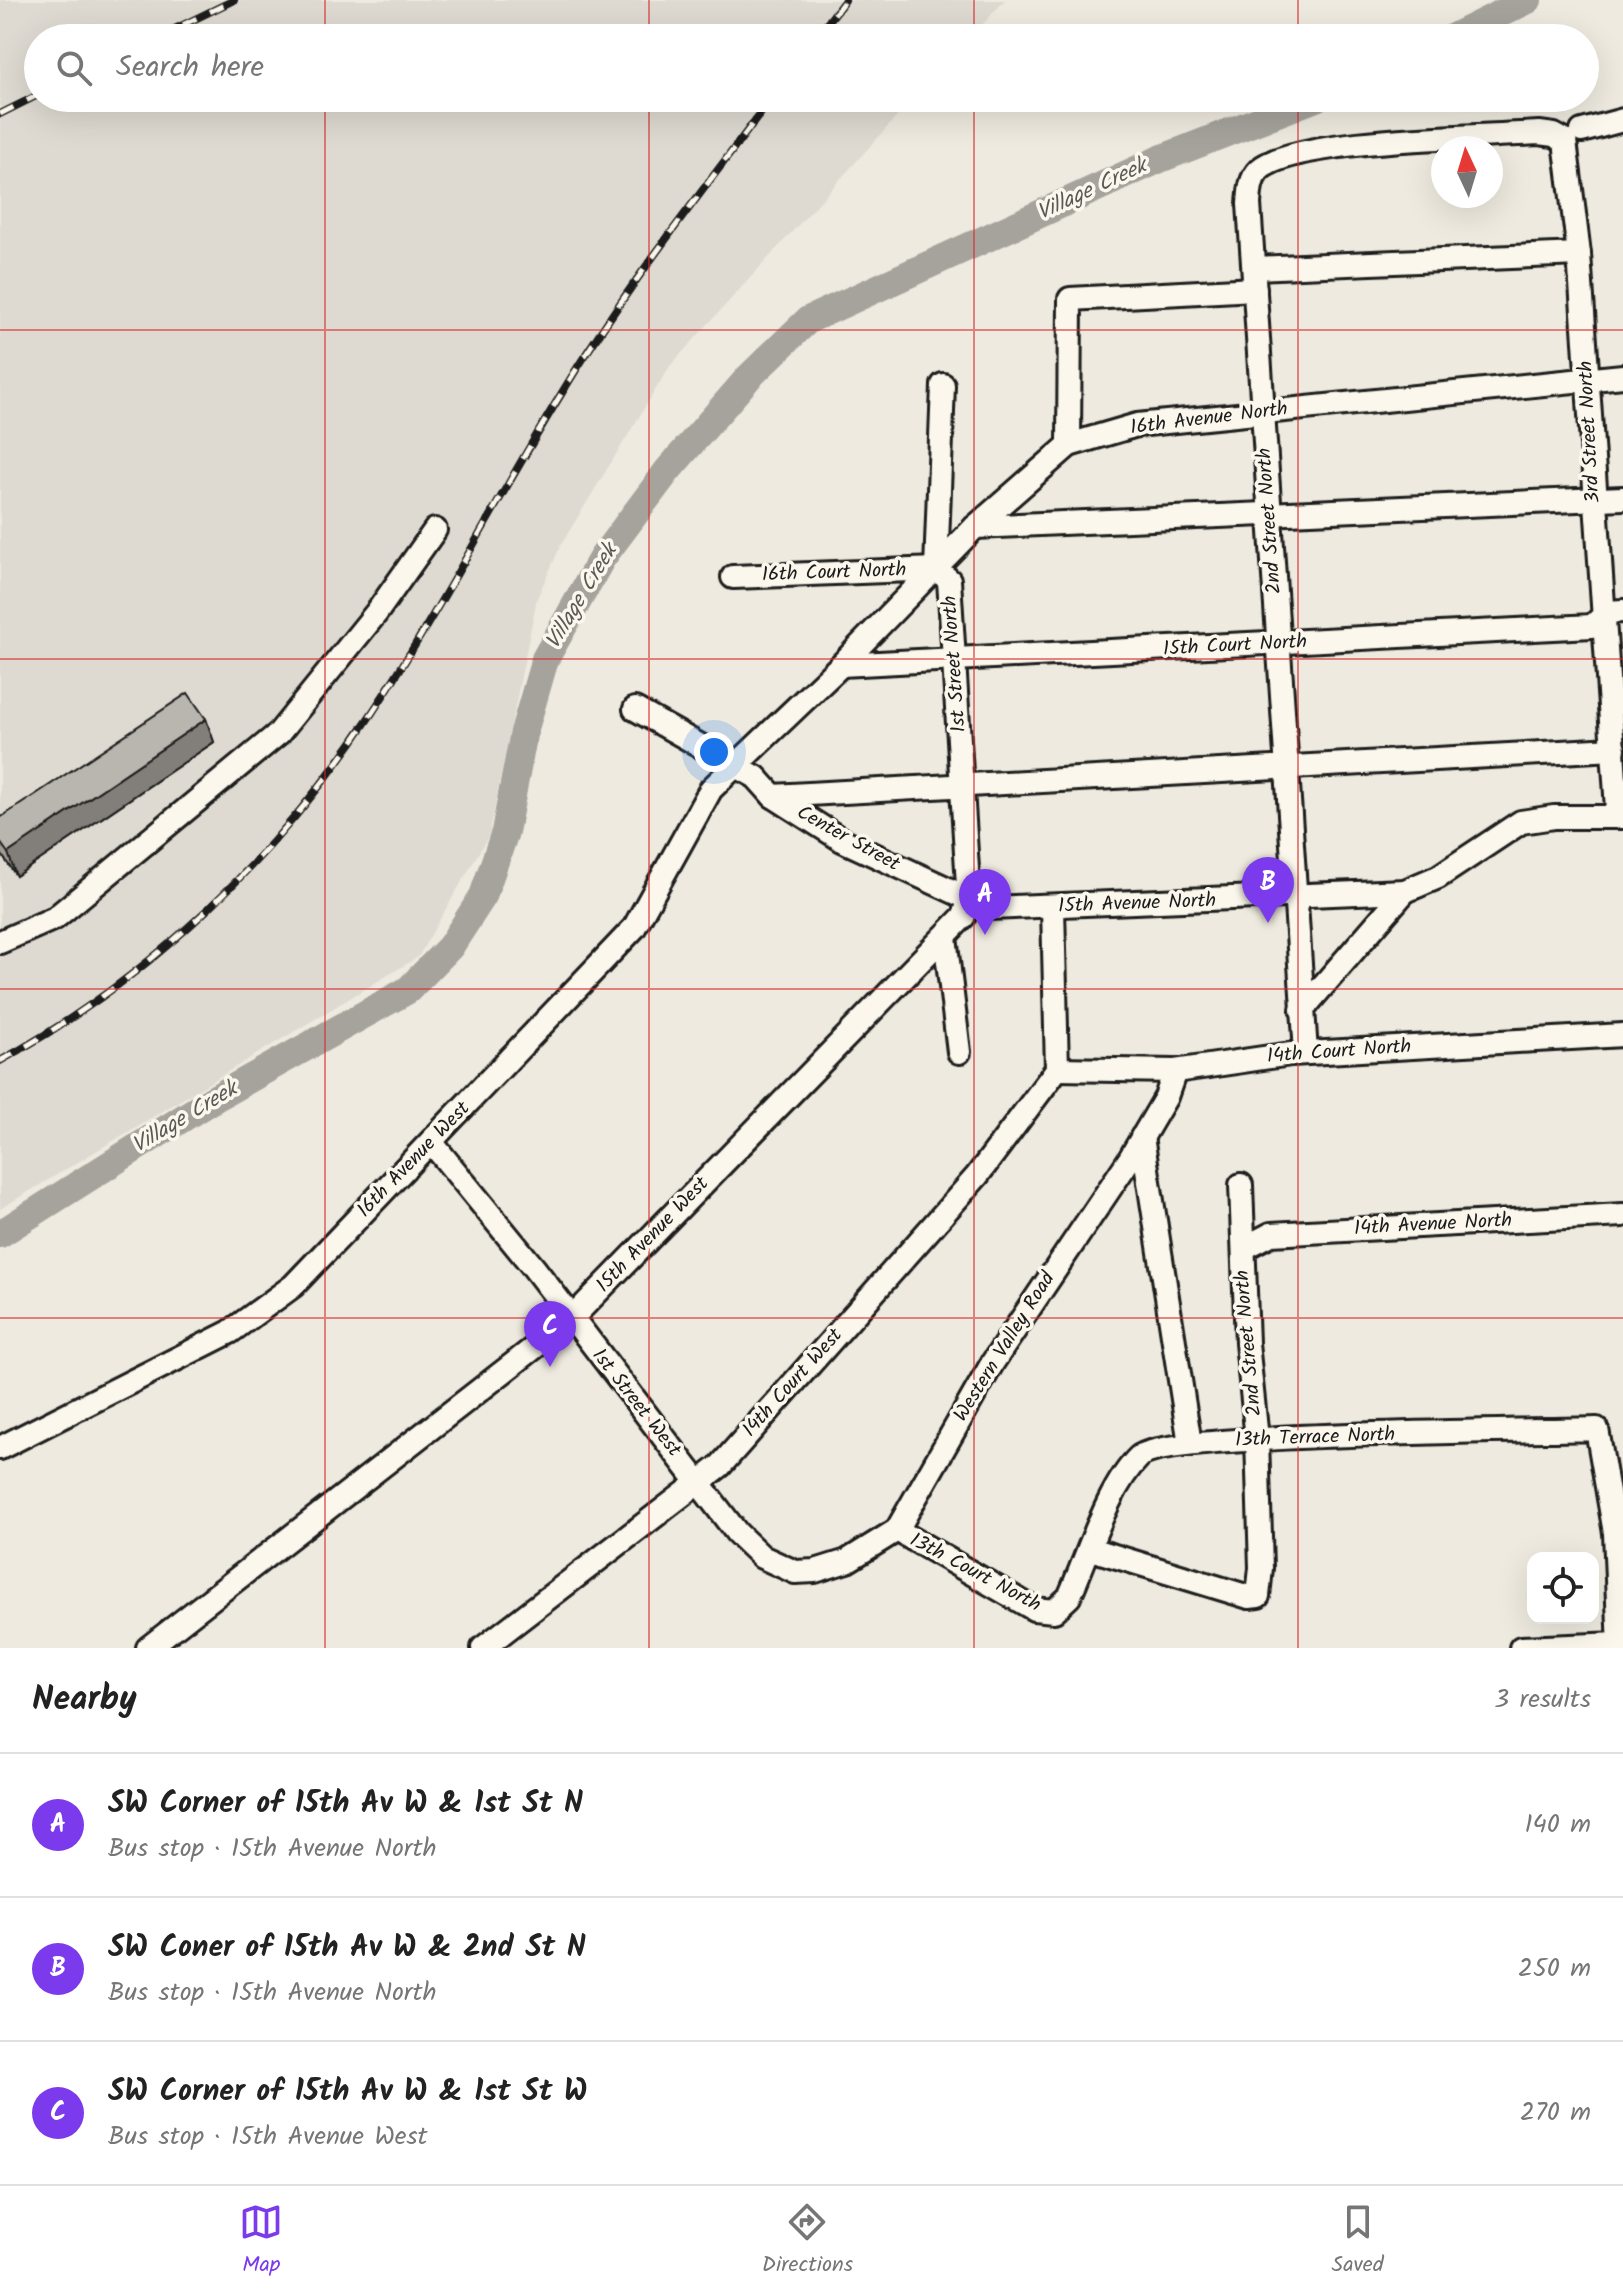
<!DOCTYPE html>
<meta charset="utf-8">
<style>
:root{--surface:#fff;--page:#f2f2f2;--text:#222;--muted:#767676;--line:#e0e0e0;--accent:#7c3aed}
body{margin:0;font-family:Kalam,sans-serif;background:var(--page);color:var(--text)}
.controls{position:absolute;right:24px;bottom:24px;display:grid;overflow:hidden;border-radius:16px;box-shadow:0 8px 32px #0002}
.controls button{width:72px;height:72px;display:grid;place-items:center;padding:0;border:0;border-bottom:2px solid var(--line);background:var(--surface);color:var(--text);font:40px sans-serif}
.compass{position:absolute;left:1431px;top:136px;width:72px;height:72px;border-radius:50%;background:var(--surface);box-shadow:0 8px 32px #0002;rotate:356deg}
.you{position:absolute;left:714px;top:752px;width:28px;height:28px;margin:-20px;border:6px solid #fff;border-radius:50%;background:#1a73e8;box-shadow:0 0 0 12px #1a73e833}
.badge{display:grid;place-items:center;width:52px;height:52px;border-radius:50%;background:var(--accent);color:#fff;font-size:26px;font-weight:700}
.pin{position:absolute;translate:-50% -66px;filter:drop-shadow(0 2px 4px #0008)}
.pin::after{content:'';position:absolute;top:42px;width:28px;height:24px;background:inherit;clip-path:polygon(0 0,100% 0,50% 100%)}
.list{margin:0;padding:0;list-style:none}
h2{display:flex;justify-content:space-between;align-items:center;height:104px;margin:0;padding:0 32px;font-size:34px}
h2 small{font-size:26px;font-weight:400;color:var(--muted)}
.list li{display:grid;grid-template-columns:52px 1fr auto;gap:24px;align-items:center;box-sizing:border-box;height:144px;padding:0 32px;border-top:2px solid var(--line)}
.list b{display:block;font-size:30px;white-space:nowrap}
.list p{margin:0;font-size:26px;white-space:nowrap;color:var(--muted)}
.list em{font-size:26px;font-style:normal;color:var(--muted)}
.icon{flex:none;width:44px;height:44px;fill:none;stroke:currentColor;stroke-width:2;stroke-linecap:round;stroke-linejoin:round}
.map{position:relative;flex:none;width:1623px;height:1648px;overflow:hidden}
.search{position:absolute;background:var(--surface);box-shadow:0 8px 32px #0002;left:24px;right:24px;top:24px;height:88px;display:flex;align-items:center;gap:20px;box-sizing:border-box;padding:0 28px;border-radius:44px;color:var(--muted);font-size:30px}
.sheet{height:536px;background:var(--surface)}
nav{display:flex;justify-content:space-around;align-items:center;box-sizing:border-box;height:112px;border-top:2px solid var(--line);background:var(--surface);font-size:22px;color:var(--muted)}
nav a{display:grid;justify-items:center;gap:4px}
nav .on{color:var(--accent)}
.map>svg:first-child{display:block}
.built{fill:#dedad1}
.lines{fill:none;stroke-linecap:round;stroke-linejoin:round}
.river{stroke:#a6a39d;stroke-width:28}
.minor-casing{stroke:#1c1c1c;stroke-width:28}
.minor{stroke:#fbf7ec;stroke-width:22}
.rail-casing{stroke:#1c1c1c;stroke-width:8}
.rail{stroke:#fbf7ec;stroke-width:5;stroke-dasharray:15;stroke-linecap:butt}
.wall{fill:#9f9d96;stroke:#1c1c1c;stroke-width:2}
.shaded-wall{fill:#827f7a;stroke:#1c1c1c;stroke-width:2}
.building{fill:#b9b6af;stroke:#1c1c1c;stroke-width:2}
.grid{fill:none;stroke:#d62828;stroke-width:2;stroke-opacity:0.55}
.labels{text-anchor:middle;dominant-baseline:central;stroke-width:7;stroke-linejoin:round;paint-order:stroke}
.street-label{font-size:20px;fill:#1c1c1c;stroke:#fbf7ec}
.water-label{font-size:22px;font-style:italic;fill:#5a5956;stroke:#fbf7ec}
</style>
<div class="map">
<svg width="1623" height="1648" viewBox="0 0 1623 1648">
<rect width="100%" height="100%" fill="#eeeadf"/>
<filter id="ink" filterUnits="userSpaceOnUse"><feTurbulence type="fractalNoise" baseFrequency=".0125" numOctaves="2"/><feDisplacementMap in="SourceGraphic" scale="16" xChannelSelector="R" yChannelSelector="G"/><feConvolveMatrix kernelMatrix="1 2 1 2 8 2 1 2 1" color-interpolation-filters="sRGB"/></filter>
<g filter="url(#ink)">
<!-- built -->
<polygon class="built" points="0,0 1005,0 970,38 38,38 38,98 914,98 670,366 562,543 537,598 489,835 418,957 0,1209"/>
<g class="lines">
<!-- river -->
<g class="river">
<polyline points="1451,38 1528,0"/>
<polyline points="0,1234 210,1101 408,990 450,947 483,896 505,832 524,732 545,659 602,558 668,470 749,377 808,320 1160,159 1316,98"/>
</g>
<!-- minor casing -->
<g class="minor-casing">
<g id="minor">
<polyline points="1582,131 1623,120"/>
<polyline points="1255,268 1579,254"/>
<polyline points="1069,445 1070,299 1255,289"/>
<polyline points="975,527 1623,498"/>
<polyline points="733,577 936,569"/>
<polyline points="841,665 1592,626 1608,612 1623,611"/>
<polyline points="635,709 756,777 773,796 842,840 989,908 1405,891 1438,877 1521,822 1554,817 1623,817"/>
<polyline points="773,796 1614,749"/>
<polyline points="1053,908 1057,1069"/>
<polyline points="945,937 959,1052"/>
<polyline points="0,942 55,918 279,733 377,612 435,530"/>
<polyline points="1302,1010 1405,891"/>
<path d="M1306 1053 1249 204C1250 192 1250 179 1259 170 1294 137 1486 137 1539 133L1554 135 1565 141 1579 254 1617 809 1623 816"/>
<polyline points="1057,1069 1175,1071 1291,1054 1623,1035"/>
<polyline points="1142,1137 1190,1444"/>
<polyline points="432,1143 534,1268 737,1533 762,1557 795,1572 815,1571 847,1561 897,1530 993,1362 1129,1160 1166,1097 1175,1071"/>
<polyline points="1246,1247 1271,1234 1623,1215"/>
<polyline points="0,1448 230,1332 293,1286 634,928 711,789 841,665 975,527 1069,445 1137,425 1623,376"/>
<path d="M897 1530 1034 1609 1054 1611 1069 1597C1088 1556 1107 1488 1139 1457 1164 1433 1537 1431 1597 1429L1615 1533 1620 1648"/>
<polyline points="1091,1549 1249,1597 1258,1596 1261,1568 1257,1439 1247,1343 1241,1185"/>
<polyline points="148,1648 571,1319 964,916 969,901 949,580 936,569 943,385"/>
<polyline points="483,1648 720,1466 977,1176 1057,1069"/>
<polyline points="1521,1648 1619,1644"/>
</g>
</g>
<!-- minor -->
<use href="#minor" class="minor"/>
<!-- rail casing -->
<g class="rail-casing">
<g id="rail">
<polyline points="156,38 234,0"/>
<polyline points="816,38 845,0"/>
<polyline points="0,114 38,95"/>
<path d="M0 1061C151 978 277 857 372 713 447 600 508 477 581 362 639 271 707 185 772 98"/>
</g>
</g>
<!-- rail -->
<use href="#rail" class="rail"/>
</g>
<!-- wall -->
<polygon class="wall" points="206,719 214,742 16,876 0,852 0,818"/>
<!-- shaded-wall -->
<polygon class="shaded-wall" points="206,719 214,742 16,876 8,853"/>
<!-- building -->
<polygon class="building" points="188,693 206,719 8,853 0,842 0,818"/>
</g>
<!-- grid -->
<path class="grid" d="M325 0V38M649 0V38M974 0V38M1298 0V38M325 98V1648M649 98V1648M974 98V1648M1298 98V1648M0 330H1623M0 659H1623M0 989H1623M0 1318H1623"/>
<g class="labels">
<!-- street labels -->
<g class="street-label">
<text transform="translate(1209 419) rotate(-7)">16th Avenue North</text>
<text transform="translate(1590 432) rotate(-93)">3rd Street North</text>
<text transform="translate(1270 521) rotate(-94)">2nd Street North</text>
<text transform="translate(834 573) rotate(-2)">16th Court North</text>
<text transform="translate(1235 646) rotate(-3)">15th Court North</text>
<text transform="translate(955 664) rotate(-94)">1st Street North</text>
<text transform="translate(848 839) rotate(29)">Center Street</text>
<text transform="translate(1137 904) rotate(-2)">15th Avenue North</text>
<text transform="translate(1339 1052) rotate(-4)">14th Court North</text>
<text transform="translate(414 1160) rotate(-46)">16th Avenue West</text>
<text transform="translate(1433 1225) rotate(-3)">14th Avenue North</text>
<text transform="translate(653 1235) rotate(-46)">15th Avenue West</text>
<text transform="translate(1249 1343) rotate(-95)">2nd Street North</text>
<text transform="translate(1005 1347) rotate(-58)">Western Valley Road</text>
<text transform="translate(793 1383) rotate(-48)">14th Court West</text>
<text transform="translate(636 1403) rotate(52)">1st Street West</text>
<text transform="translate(1315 1438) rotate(-2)">13th Terrace North</text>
<text transform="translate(975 1573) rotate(28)">13th Court North</text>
</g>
<!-- water labels -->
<g class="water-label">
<text transform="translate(1092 190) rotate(-25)">Village Creek</text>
<text transform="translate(582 597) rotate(-59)">Village Creek</text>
<text transform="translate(185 1118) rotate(-31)">Village Creek</text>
</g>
</g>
</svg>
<div class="controls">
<button><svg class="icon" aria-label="locate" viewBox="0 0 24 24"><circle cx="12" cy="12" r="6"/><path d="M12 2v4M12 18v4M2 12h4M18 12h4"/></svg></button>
</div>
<svg class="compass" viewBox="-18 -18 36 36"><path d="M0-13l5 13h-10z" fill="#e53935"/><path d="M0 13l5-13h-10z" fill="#767676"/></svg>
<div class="you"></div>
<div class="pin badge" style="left:985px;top:935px">A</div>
<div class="pin badge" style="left:1268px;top:923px">B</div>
<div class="pin badge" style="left:550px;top:1367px">C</div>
<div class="search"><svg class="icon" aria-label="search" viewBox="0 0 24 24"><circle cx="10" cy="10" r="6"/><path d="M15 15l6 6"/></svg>Search here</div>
</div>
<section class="sheet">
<h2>Nearby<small>3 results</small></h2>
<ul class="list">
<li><span class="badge">A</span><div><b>SW Corner of 15th Av W &amp; 1st St N</b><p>Bus stop · 15th Avenue North</p></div><em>140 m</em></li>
<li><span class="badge">B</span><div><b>SW Coner of 15th Av W &amp; 2nd St N</b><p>Bus stop · 15th Avenue North</p></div><em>250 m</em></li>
<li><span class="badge">C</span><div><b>SW Corner of 15th Av W &amp; 1st St W</b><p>Bus stop · 15th Avenue West</p></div><em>270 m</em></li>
</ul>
</section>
<nav>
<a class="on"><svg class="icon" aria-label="map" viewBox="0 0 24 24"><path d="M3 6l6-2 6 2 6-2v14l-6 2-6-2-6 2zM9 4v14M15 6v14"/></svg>Map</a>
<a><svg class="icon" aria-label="directions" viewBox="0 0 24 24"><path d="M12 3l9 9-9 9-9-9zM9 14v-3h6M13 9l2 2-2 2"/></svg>Directions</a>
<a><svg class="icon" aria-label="saved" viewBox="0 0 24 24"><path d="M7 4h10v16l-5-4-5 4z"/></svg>Saved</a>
</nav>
